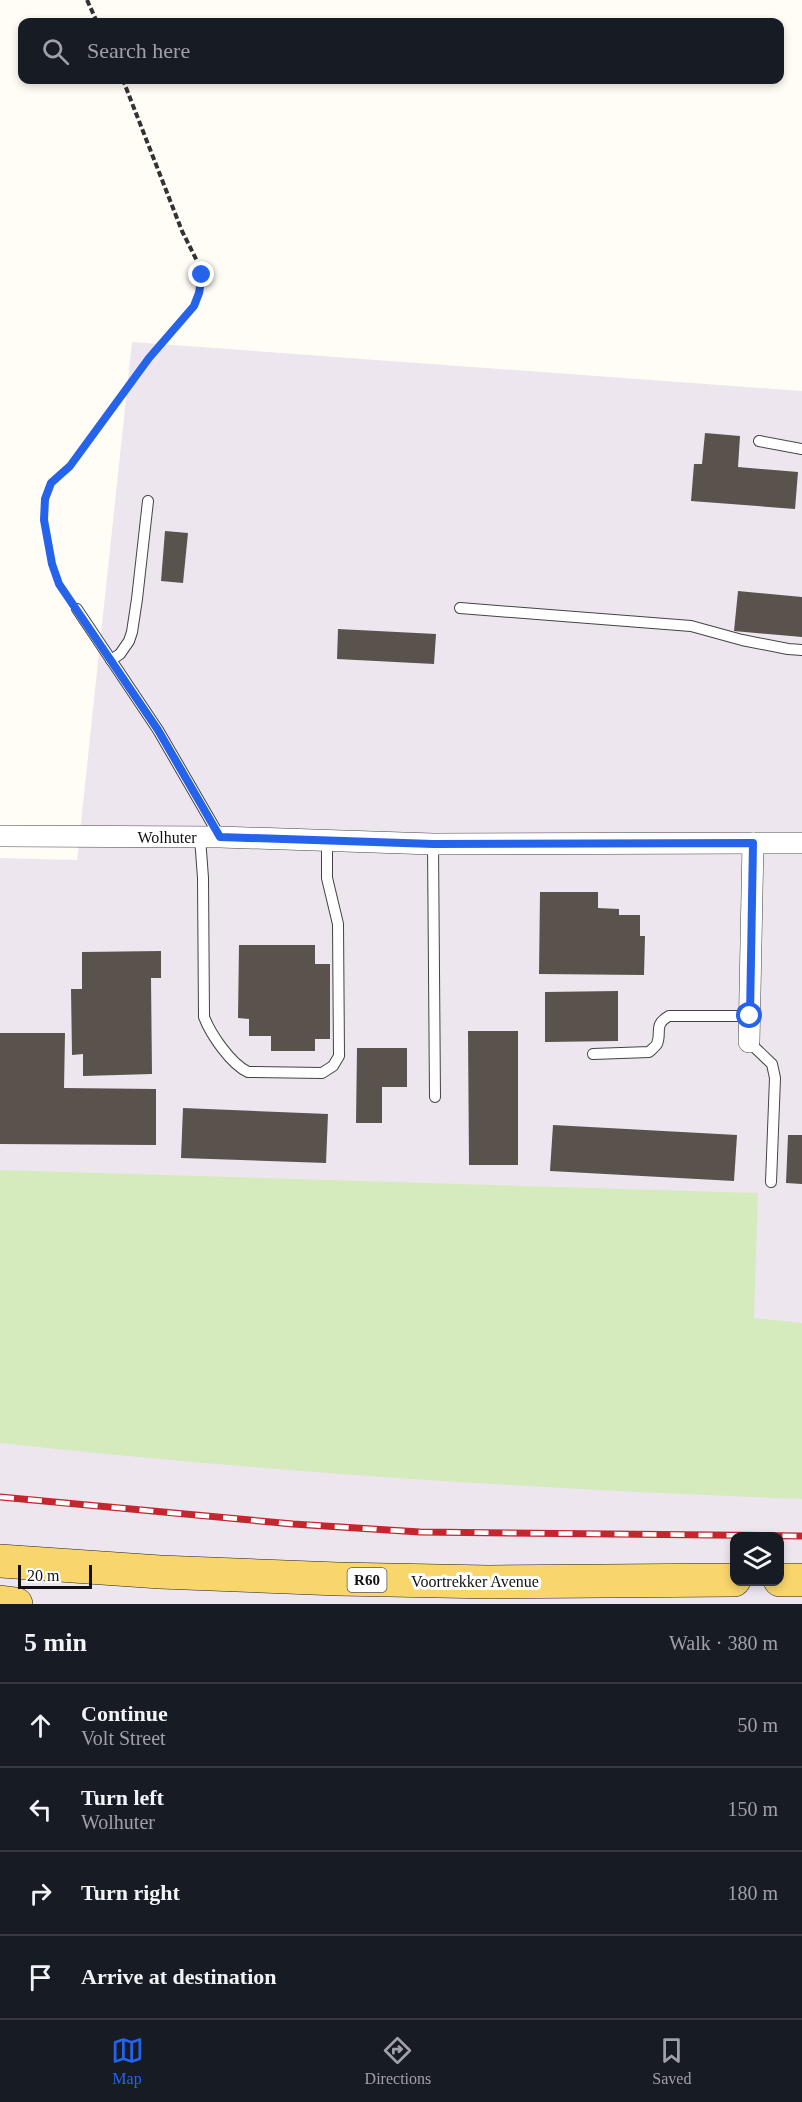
<!DOCTYPE html>
<meta charset="utf-8">
<style>
:root{--surface:#171b24;--page:#20242c;--text:#f1f3f6;--muted:#9ea1a6;--line:#363941;--accent:#2563eb}
body{margin:0;font-family:Georgia,serif;background:var(--page);color:var(--text)}
.controls{position:absolute;right:18px;bottom:18px;display:grid;overflow:hidden;border-radius:12px;box-shadow:0 3px 9px #0003}
.controls button{width:54px;height:54px;display:grid;place-items:center;padding:0;border:0;border-bottom:2px solid var(--line);background:var(--surface);color:var(--text);font:30px sans-serif}
.scale{position:absolute;left:18px;bottom:15px;width:74px;box-sizing:border-box;padding-left:6px;border:3px solid #111;border-top:0;font-size:16px;line-height:21px;white-space:nowrap;color:#111;-webkit-text-stroke:4px #fff;paint-order:stroke}
.stop{position:absolute;width:18px;height:18px;margin:-14px;border:4px solid #2563eb;border-radius:50%;background:#fff}
.stop.end{background:#2563eb;border-color:#fff;box-shadow:0 2px 6px #0008}
.list{margin:0;padding:0;list-style:none}
h2{display:flex;justify-content:space-between;align-items:center;height:78px;margin:0;padding:0 24px;font-size:26px}
h2 small{font-size:20px;font-weight:400;color:var(--muted)}
.list li{display:grid;grid-template-columns:39px 1fr auto;gap:18px;align-items:center;box-sizing:border-box;height:84px;padding:0 24px;border-top:2px solid var(--line)}
.list b{display:block;font-size:22px;white-space:nowrap}
.list p{margin:0;font-size:20px;white-space:nowrap;color:var(--muted)}
.list em{font-size:20px;font-style:normal;color:var(--muted)}
.icon{flex:none;width:33px;height:33px;fill:none;stroke:currentColor;stroke-width:2;stroke-linecap:round;stroke-linejoin:round}
.map{position:relative;flex:none;width:802px;height:1604px;overflow:hidden}
.search{position:absolute;background:var(--surface);box-shadow:0 3px 9px #0003;left:18px;right:18px;top:18px;height:66px;display:flex;align-items:center;gap:15px;box-sizing:border-box;padding:0 21px;border-radius:12px;color:var(--muted);font-size:22px}
.sheet{height:414px;background:var(--surface)}
nav{display:flex;justify-content:space-around;align-items:center;box-sizing:border-box;height:84px;border-top:2px solid var(--line);background:var(--surface);font-size:16px;color:var(--muted)}
nav a{display:grid;justify-items:center;gap:3px}
nav .on{color:var(--accent)}
.map>svg:first-child{display:block}
.industrial{fill:#eee6ef;fill-rule:evenodd}
.green{fill:#d5ebbd}
.building{fill:#5a524d}
.lines{fill:none;stroke-linecap:round;stroke-linejoin:round}
.lane-casing{stroke:#444;stroke-width:12}
.street-casing{stroke:#444;stroke-width:22}
.primary-casing{stroke:#222;stroke-width:34}
.path{stroke:#333;stroke-width:4;stroke-dasharray:6 3;stroke-linecap:butt}
.lane{stroke:#fff;stroke-width:10}
.street{stroke:#fff;stroke-width:21}
.primary{stroke:#f9d66b;stroke-width:33}
.rail-casing{stroke:#c4262e;stroke-width:7}
.rail{stroke:#fff;stroke-width:4.5;stroke-dasharray:14;stroke-linecap:butt}
.route{stroke:#2563eb;stroke-width:8}
.labels{text-anchor:middle;dominant-baseline:central;stroke-width:6;stroke-linejoin:round;paint-order:stroke}
.shield{fill:#fff;stroke:#585858;stroke-width:1.5}
.shield-label{font-size:15px;font-weight:bold;fill:#111}
.street-label{font-size:16px;fill:#111;stroke:#fff}
</style>
<div class="map">
<svg width="802" height="1604" viewBox="0 0 802 1604">
<rect width="100%" height="100%" fill="#fffdf5"/>
<!-- industrial -->
<path class="industrial" d="M132 342 802 391V1604H0V858L77 860ZM734 1536H780V1582H734Z"/>
<!-- green -->
<path class="green" d="M0 1170 758 1193 754 1318 802 1323V1499C534 1489 266 1472 0 1443Z"/>
<!-- building -->
<g class="building">
<polygon points="705,433 740,436 738,467 798,472 795,509 691,501 694,464 702,464"/>
<polygon points="165,531 188,533 183,583 161,581"/>
<polygon points="738,591 802,597 802,637 734,631"/>
<polygon points="338,629 436,634 434,664 337,659"/>
<polygon points="540,892 598,892 598,908 619,909 619,915 640,915 640,936 645,936 644,975 539,974"/>
<polygon points="239,945 315,945 315,964 330,964 330,1039 315,1039 315,1051 271,1051 271,1036 249,1036 249,1019 238,1018"/>
<polygon points="161,951 161,978 151,978 152,1074 83,1076 83,1054 72,1055 71,989 82,989 82,952"/>
<polygon points="618,991 618,1041 545,1042 545,992"/>
<polygon points="468,1031 518,1031 518,1165 469,1165"/>
<polygon points="0,1033 65,1033 64,1088 156,1089 156,1145 0,1144"/>
<polygon points="357,1048 407,1048 407,1087 382,1087 382,1123 356,1123"/>
<polygon points="183,1108 328,1114 326,1163 181,1158"/>
<polygon points="553,1125 737,1135 734,1181 550,1171"/>
<polygon points="788,1135 802,1135 802,1184 786,1183"/>
</g>
<g class="lines">
<!-- lane casing -->
<g class="lane-casing">
<g id="lane">
<polyline points="759,441 802,449"/>
<polyline points="460,608 691,626 742,640 788,649 802,650"/>
<polyline points="77,609 158,730 220,837"/>
<polyline points="111,660 120,654 129,641 132,632 137,599 148,501"/>
<path d="M200 837 203 878 204 1017C211 1035 231 1064 248 1072L322 1073 333 1066 339 1056 338 924 327 878V841"/>
<polyline points="433,844 435,1097"/>
<polyline points="749,1042 772,1064 775,1078 771,1182"/>
<path d="M593 1054 649 1052C652 1049 655 1047 657 1044 662 1032 653 1025 669 1016H749"/>
</g>
</g>
<!-- street casing -->
<g class="street-casing">
<g id="street">
<polyline points="0,836 220,837 433,844 802,843"/>
<polyline points="749,1042 753,843"/>
</g>
</g>
<!-- primary casing -->
<g class="primary-casing">
<g id="primary">
<polyline points="0,1561 160,1572 338,1579 489,1582 734,1580"/>
<polyline points="780,1580 802,1580"/>
<polyline points="0,1602 16,1604"/>
</g>
</g>
<!-- path -->
<g class="path">
<polyline points="87,0 97,22"/>
<polyline points="68,596 59,584 52,564 44,520 45,499 51,483 70,466 149,358 194,306 202,282 200,267 182,231 123,80"/>
</g>
<!-- lane -->
<use href="#lane" class="lane"/>
<!-- street -->
<use href="#street" class="street"/>
<!-- primary -->
<use href="#primary" class="primary"/>
<!-- rail casing -->
<g class="rail-casing">
<polyline id="rail" points="0,1497 293,1524 420,1532 802,1536"/>
</g>
<!-- rail -->
<use href="#rail" class="rail"/>
</g>
<g class="lines">
<!-- route -->
<polyline class="route" points="202,275 199,293 194,306 149,358 70,466 51,483 45,499 44,520 52,564 59,584 158,730 220,837 433,844 753,843 750,1016"/>
</g>
<g class="labels">
<!-- shield labels -->
<rect class="shield" x="347.5" y="1568" width="39" height="24" rx="4.5"/>
<g class="shield-label">
<text x="367" y="1580">R60</text>
</g>
<!-- street labels -->
<g class="street-label">
<text x="167" y="837">Wolhuter</text>
<text x="475" y="1581">Voortrekker Avenue</text>
</g>
</g>
</svg>
<div class="controls">
<button><svg class="icon" aria-label="layers" viewBox="0 0 24 24"><path d="M12 4l9 5-9 5-9-5zM3 14l9 5 9-5"/></svg></button>
</div>
<div class="scale">20 m</div>
<div class="stop" style="left:750px;top:1016px"></div>
<div class="stop end" style="left:202px;top:275px"></div>
<div class="search"><svg class="icon" aria-label="search" viewBox="0 0 24 24"><circle cx="10" cy="10" r="6"/><path d="M15 15l6 6"/></svg>Search here</div>
</div>
<section class="sheet">
<h2>5 min<small>Walk · 380 m</small></h2>
<ul class="list">
<li><svg class="icon" aria-label="ahead" viewBox="0 0 24 24"><path d="M12 20V5M6 11l6-6 6 6"/></svg><div><b>Continue</b><p>Volt Street</p></div><em>50 m</em></li>
<li><svg class="icon" aria-label="left" viewBox="0 0 24 24"><path d="M17 20v-9H6M10 6l-5 5 5 5"/></svg><div><b>Turn left</b><p>Wolhuter</p></div><em>150 m</em></li>
<li><svg class="icon" aria-label="right" viewBox="0 0 24 24"><path d="M7 20v-9h11M14 6l5 5-5 5"/></svg><div><b>Turn right</b></div><em>180 m</em></li>
<li><svg class="icon" aria-label="arrive" viewBox="0 0 24 24"><path d="M6 21V4h12l-3 4 3 4H6"/></svg><div><b>Arrive at destination</b></div></li>
</ul>
</section>
<nav>
<a class="on"><svg class="icon" aria-label="map" viewBox="0 0 24 24"><path d="M3 6l6-2 6 2 6-2v14l-6 2-6-2-6 2zM9 4v14M15 6v14"/></svg>Map</a>
<a><svg class="icon" aria-label="directions" viewBox="0 0 24 24"><path d="M12 3l9 9-9 9-9-9zM9 14v-3h6M13 9l2 2-2 2"/></svg>Directions</a>
<a><svg class="icon" aria-label="saved" viewBox="0 0 24 24"><path d="M7 4h10v16l-5-4-5 4z"/></svg>Saved</a>
</nav>
